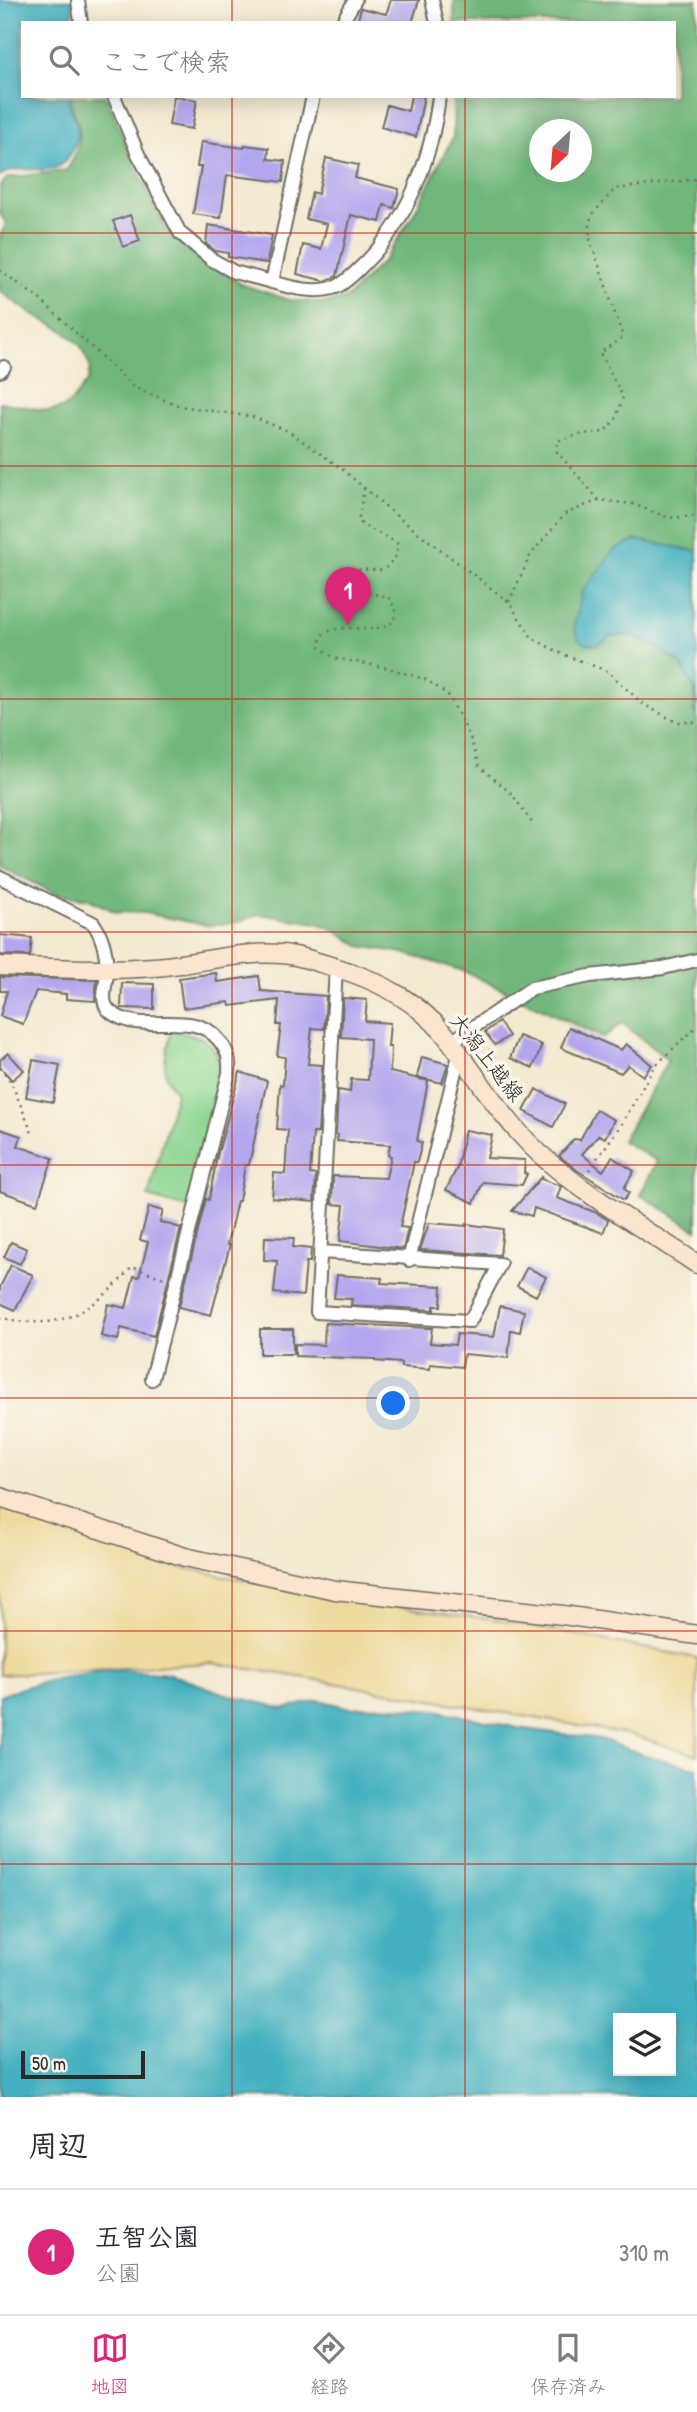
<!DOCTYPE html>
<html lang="ja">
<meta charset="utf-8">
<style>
:root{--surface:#fff;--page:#f2f2f3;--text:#2b2b33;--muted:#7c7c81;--line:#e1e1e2;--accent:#db2777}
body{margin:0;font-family:"Patrick Hand","Klee One",sans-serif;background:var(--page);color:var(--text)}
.controls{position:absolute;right:21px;bottom:21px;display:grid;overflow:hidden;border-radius:0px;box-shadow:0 4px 18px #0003}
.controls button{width:63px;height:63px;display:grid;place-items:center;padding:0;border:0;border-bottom:2px solid var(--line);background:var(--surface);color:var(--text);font:35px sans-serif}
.compass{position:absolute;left:529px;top:119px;width:63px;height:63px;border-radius:50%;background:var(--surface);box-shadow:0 4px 18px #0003;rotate:206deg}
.scale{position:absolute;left:21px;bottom:18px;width:124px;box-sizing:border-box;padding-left:7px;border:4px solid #2b2b2b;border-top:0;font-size:19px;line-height:24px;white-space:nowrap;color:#2b2b2b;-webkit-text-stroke:5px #fbf7ec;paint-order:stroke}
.you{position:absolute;left:394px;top:1404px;width:24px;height:24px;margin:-18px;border:5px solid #fff;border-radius:50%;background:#1a73e8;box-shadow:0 0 0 10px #1a73e833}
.badge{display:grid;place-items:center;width:46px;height:46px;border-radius:50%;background:var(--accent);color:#fff;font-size:23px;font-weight:700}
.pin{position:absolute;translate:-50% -58px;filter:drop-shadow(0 2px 4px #0008)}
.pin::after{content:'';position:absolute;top:37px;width:24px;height:21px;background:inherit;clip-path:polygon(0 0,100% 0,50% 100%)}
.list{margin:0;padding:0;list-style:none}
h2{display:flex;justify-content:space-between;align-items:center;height:91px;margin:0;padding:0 28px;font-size:30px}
h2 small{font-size:23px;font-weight:400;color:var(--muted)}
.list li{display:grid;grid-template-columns:46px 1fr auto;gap:21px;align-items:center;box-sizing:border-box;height:126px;padding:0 28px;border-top:2px solid var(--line)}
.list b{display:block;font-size:26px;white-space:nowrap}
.list p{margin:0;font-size:23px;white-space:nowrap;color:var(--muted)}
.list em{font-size:23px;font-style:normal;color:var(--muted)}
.icon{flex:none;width:38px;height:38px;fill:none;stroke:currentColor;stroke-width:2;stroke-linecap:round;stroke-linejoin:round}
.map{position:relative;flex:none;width:697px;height:2097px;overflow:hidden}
.search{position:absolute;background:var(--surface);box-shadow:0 4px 18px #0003;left:21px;right:21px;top:21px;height:77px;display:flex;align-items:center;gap:18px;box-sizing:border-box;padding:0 24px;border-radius:0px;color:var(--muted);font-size:26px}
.sheet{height:217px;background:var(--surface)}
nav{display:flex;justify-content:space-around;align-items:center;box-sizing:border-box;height:98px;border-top:2px solid var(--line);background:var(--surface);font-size:19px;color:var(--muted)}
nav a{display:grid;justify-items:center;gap:4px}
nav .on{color:var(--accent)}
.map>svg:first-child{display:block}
.green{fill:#8cd692;stroke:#5c805e;stroke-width:2}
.forest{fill:#71b77c;stroke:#4e7154;stroke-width:2;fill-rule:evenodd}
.sand{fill:#eeda9e;stroke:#8c8264;stroke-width:2}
.water{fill:#43b0c0;stroke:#376e76;stroke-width:2;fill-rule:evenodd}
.building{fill:#b3a6ee}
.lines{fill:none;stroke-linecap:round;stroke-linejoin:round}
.street-casing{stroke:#716e65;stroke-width:16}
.secondary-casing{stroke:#716e65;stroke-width:21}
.path{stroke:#716e65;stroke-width:2.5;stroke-dasharray:2 5;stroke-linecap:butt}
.street{stroke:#fff;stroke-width:12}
.secondary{stroke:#fbe5cf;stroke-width:18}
.grid{fill:none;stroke:#c8321e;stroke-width:2;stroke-opacity:0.55}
.labels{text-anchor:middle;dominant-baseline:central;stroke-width:7;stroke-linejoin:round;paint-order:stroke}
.street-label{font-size:21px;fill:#2b2b2b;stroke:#fbf7ec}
</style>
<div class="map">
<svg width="697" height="2097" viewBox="0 0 697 2097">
<rect width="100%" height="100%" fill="#fbf7ec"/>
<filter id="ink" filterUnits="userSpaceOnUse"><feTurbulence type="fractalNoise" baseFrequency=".0143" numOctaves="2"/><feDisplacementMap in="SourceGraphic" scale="14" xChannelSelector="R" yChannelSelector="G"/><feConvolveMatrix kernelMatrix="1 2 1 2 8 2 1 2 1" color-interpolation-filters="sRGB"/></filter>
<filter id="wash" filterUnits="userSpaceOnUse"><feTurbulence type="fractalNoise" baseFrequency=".00686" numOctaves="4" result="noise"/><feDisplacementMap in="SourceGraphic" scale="28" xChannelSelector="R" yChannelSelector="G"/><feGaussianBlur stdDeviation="1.57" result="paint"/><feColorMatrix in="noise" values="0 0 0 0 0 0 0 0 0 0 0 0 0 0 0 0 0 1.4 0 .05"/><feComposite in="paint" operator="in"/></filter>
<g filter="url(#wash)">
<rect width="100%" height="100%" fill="#f4e9d1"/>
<!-- green -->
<path class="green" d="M171 1031C202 1034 215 1040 222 1071L188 1208 148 1197 176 1093C158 1071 166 1057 171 1031Z"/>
<!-- forest -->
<path class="forest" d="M454 0H697V1230L640 1195 657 1161 622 1141 668 1060 622 1023 603 1038 464 971 403 953 360 946 331 928 317 923 259 914 238 922 210 926 145 913 116 912 89 899 54 893 0 866V402L48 411 63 408 73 400 88 380 90 366 80 345 60 328 33 315 0 291V237L6 223 0 214V185L8 178 67 170C75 157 83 139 78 123 75 113 70 107 71 96H106L130 154 160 217 171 234 187 249 241 284 289 300 324 303 347 298 384 260 412 217 453 137 454 96H674V23H454ZM540 130H582V172H540Z"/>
<!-- sand -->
<polygon class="sand" points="0,1507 179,1567 318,1595 497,1620 697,1658 697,1755 632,1735 306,1678 212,1663 0,1675"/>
<!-- water -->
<g class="water">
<path d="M0 0H72L73 23H23V96H69C67 111 79 120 78 133 78 139 75 144 73 149 56 186 25 158 0 176Z"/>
<path d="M637 540 697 551V714L694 711 695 691 682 666 663 651 632 635 610 636C599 647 594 646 580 641L574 628 582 592 615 549Z"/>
<path d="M121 1670 170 1674 226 1694 284 1709 319 1700 351 1708 381 1706 436 1710 518 1728 601 1739 649 1757 697 1768V2097H0V1696C40 1680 78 1672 121 1670ZM671 2018V2071H618V2018Z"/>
</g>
<g id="blocks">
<!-- building -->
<g class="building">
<polygon points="391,0 419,0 412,23 357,23 361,8 386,14"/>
<polygon points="174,96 197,100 192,129 169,125"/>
<polygon points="411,96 424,96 416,137 381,127 387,105 408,111"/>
<polygon points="201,142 244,148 245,145 269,148 268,159 285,161 283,182 227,175 221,218 193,214 201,167 197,167"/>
<polygon points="326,158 358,165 355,178 399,189 394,208 384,205 380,222 351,215 337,276 325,281 297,274 303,245 321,249 327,224 306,219 312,192 318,194"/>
<polygon points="130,215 140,241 123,247 113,221"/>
<polygon points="208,225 272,235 267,263 228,257 228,253 216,251 206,244"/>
<polygon points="0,935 32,938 30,956 0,955"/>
<polygon points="216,973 217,982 259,976 261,991 326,996 324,1029 312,1028 308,1064 322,1065 318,1133 313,1133 310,1174 316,1175 314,1202 272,1198 274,1173 285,1174 288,1130 277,1129 280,1084 283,1085 285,1057 277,1056 281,1025 277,1025 279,1000 230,1006 229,1002 183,1008 179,978"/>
<polygon points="0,977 97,980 95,1001 66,999 66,994 36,991 23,1024 0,1016 7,991 0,991"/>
<polygon points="122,983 154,984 154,1009 121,1008"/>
<polygon points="343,998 367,1000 365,1021 390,1023 388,1047 391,1047 390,1072 428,1081 417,1141 422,1143 417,1162 414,1162 400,1227 408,1228 403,1249 340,1241 344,1205 332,1204 333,1176 386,1178 391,1156 388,1155 390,1145 337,1141 338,1135 336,1135 338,1090 350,1092 351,1079 368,1080 370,1039 341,1037"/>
<polygon points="499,1022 509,1036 495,1045 485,1032"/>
<polygon points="569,1027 621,1050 626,1044 652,1065 643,1076 628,1065 621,1073 561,1048"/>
<polygon points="519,1036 542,1045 533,1068 510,1058"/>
<polygon points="8,1053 24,1070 12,1080 0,1067 0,1060"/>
<polygon points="422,1057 448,1064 442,1083 417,1077"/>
<polygon points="33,1060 60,1065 53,1102 26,1097"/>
<polygon points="240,1072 267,1081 249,1165 245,1165 239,1201 237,1201 227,1245 230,1245 211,1315 179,1307 206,1199 209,1200 217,1157"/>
<polygon points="536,1089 565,1104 553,1127 524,1111"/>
<polygon points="596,1110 614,1120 605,1138 599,1135 582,1154 603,1171 612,1157 634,1171 624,1188 629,1193 624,1200 577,1170 559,1156 574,1139 580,1140"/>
<polygon points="0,1129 21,1136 18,1146 53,1158 37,1204 0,1191"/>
<polygon points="465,1130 492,1135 487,1158 525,1160 524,1173 527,1174 522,1185 483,1182 474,1203 446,1190 457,1168"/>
<polygon points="542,1176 541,1179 561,1186 557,1198 597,1213 608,1220 603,1233 534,1208 532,1216 512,1211"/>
<polygon points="149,1207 163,1211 160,1222 181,1228 154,1336 121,1328 118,1340 101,1336 108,1304 126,1308 134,1276 139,1277 148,1242 140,1240"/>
<polygon points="429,1223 466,1226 466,1224 503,1229 500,1255 420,1250"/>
<polygon points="265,1237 294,1238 293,1247 311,1249 310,1262 306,1262 303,1296 274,1293 277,1261 264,1260"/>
<polygon points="11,1242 27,1249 20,1264 4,1257"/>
<polygon points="11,1265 33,1275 15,1310 0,1303 0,1287"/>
<polygon points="527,1267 546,1277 536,1296 517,1286"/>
<polygon points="337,1275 382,1278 381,1283 442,1286 441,1306 434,1306 434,1310 351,1305 352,1299 334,1298"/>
<polygon points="500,1306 524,1311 520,1332 511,1330 508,1358 464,1354 462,1367 430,1364 430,1369 401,1367 401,1363 375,1361 375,1359 295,1356 295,1344 324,1345 325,1323 432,1328 430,1343 455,1345 457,1334 494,1337"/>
<rect x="260" y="1329" width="33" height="25"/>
</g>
</g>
</g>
<g filter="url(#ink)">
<use href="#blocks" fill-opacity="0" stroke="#716e65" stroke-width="2"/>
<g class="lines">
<!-- street casing -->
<g class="street-casing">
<g id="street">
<polyline points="78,0 81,23"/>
<polyline points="432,0 437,23"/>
<polyline points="342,23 355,0"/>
<polyline points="114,96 138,154 180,233 211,259 234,272 272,282"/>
<path d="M313 96 272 282C292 288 316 294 336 287 345 283 355 273 362 266 407 223 432 158 439 96"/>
<polyline points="0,371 4,367"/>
<path d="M0 877 93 923C103 936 106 951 107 968 108 983 97 1003 112 1013 143 1036 192 1008 218 1039 228 1051 230 1058 229 1073L152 1379"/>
<polyline points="451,1042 532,988 590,976 663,968 697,960"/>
<polyline points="321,1252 500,1264 470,1321 317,1312 336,968"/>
<polyline points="409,1260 459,1055"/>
</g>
</g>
<!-- secondary casing -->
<g class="secondary-casing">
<g id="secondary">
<path d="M0 966C51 968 103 971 154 967 196 964 239 951 281 954 300 955 319 963 337 968 381 981 423 1005 451 1042 480 1081 504 1121 540 1154 587 1197 645 1229 697 1264"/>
<polyline points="0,1497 185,1557 335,1590 563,1615 697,1635"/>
</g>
</g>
<!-- path -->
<g class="path">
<polyline points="0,270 42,301 135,388 180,406 253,417 288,431 341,468 399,518 509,602 532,638 560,653 607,671 643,704 676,722 697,722"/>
<path d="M364 488 359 517 361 524 397 543V555L384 570 341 569 334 580 342 587 388 597 396 609 394 621C370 638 348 619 322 635L319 646 334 658 388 668 427 680 449 696 470 737 479 766 512 794 532 823"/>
<polyline points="599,500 557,452 557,441 582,434 604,432 616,419 623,397 600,353 623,337 589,236 591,216 615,189 697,179"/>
<polyline points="509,602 531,554 565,514 599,500 633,504 669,518 697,516"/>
<polyline points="0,1068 12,1084 32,1133"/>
<polyline points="589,1170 621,1125 655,1066 697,1026"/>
<path d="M0 1317C60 1333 93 1312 132 1267L164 1278"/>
</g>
<!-- street -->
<use href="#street" class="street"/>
<!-- secondary -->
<use href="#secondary" class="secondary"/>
</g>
</g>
<!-- grid -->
<path class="grid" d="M232 0V23M465 0V23M232 96V2097M465 96V2097M0 233H697M0 466H697M0 699H697M0 932H697M0 1165H697M0 1398H697M0 1631H697M0 1864H697"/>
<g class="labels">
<!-- street labels -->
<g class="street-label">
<text transform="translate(487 1057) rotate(52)">大潟上越線</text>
</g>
</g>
</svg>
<div class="controls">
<button><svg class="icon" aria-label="layers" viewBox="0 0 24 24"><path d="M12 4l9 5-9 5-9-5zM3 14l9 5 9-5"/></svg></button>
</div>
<svg class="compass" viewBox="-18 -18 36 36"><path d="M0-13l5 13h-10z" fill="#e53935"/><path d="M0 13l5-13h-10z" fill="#7c7c81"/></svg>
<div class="scale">50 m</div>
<div class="you"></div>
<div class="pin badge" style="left:348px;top:625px">1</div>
<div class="search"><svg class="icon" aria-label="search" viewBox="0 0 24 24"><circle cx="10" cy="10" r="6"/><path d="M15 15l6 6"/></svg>ここで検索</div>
</div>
<section class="sheet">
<h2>周辺<small></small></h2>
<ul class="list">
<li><span class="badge">1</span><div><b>五智公園</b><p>公園</p></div><em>310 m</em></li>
</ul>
</section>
<nav>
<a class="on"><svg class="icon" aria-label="map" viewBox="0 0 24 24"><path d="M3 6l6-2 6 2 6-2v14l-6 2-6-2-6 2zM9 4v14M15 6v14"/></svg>地図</a>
<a><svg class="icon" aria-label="directions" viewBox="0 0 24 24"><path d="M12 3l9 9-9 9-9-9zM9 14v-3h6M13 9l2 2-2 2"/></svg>経路</a>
<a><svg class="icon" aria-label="saved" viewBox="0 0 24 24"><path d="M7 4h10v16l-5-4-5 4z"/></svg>保存済み</a>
</nav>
